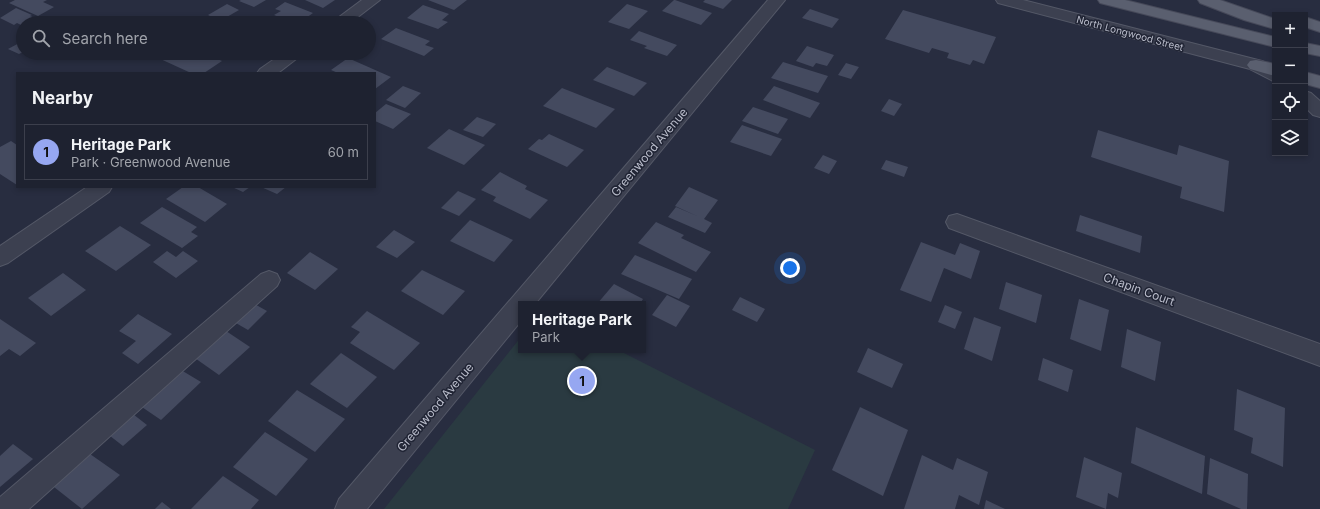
<!DOCTYPE html>
<meta charset="utf-8">
<style>
:root{--surface:#1e2230;--page:#262a38;--text:#f1f3f6;--muted:#a1a4ab;--line:#3c3f4c;--accent:#96a7f1}
body{margin:0;font-family:Inter,sans-serif;background:var(--page);color:var(--text)}
.controls{position:absolute;right:12px;top:12px;display:grid;overflow:hidden;border-radius:0px;box-shadow:0 2px 6px #0003}
.controls button{width:36px;height:36px;display:grid;place-items:center;padding:0;border:0;border-bottom:1px solid var(--line);background:var(--surface);color:var(--text);font:20px sans-serif}
.you{position:absolute;left:790px;top:268px;width:14px;height:14px;margin:-10px;border:3px solid #fff;border-radius:50%;background:#1a73e8;box-shadow:0 0 0 6px #1a73e833}
.badge{display:grid;place-items:center;width:26px;height:26px;border-radius:50%;background:var(--accent);color:#111;font-size:13px;font-weight:700}
.pin{position:absolute;translate:-50% -50%;border:2px solid #fff;box-shadow:0 1px 4px #0006}
.popup{position:absolute;left:518px;top:301px;width:128px;height:52px;box-sizing:border-box;display:grid;place-content:center;border-radius:0px;background:var(--surface);filter:drop-shadow(0 1px 3px #0005);font-size:13px;white-space:nowrap;color:var(--muted)}
.popup b{font-size:15px;color:var(--text)}
.popup::after{content:'';position:absolute;left:50%;top:100%;margin-left:-8px;border:8px solid transparent;border-top-color:var(--surface)}
.list{margin:0;padding:0;list-style:none}
h2{display:flex;justify-content:space-between;align-items:center;height:52px;margin:0;padding:0 16px;font-size:17px}
h2 small{font-size:13px;font-weight:400;color:var(--muted)}
.list li{display:grid;grid-template-columns:26px 1fr auto;gap:12px;align-items:center;box-sizing:border-box;height:56px;margin:0 8px 8px;padding:0 8px;border:1px solid var(--line);border-radius:0px}
.list b{display:block;font-size:15px;white-space:nowrap}
.list p{margin:0;font-size:13px;white-space:nowrap;color:var(--muted)}
.list em{font-size:13px;font-style:normal;color:var(--muted)}
.icon{flex:none;width:22px;height:22px;fill:none;stroke:currentColor;stroke-width:2;stroke-linecap:round;stroke-linejoin:round}
.map{position:relative;flex:none;width:1320px;height:509px;overflow:hidden}
.search{position:absolute;background:var(--surface);box-shadow:0 2px 6px #0003;left:16px;top:16px;width:360px;height:44px;display:flex;align-items:center;gap:10px;box-sizing:border-box;padding:0 14px;border-radius:22px;color:var(--muted);font-size:15px}
.panel{position:absolute;background:var(--surface);box-shadow:0 2px 6px #0003;left:16px;top:72px;width:360px;height:116px;border-radius:0px}
.map>svg:first-child{display:block}
.green{fill:#2a3a41}
.building{fill:#444a5f}
.lines{fill:none;stroke-linecap:round;stroke-linejoin:round}
.minor-casing{stroke:#545867;stroke-width:2}
.major-casing{stroke:#464959;stroke-width:2}
.minor{fill:#3c4050;fill-rule:evenodd}
.major{fill:#5a5f6f;fill-rule:evenodd}
.labels{text-anchor:middle;dominant-baseline:central;stroke-width:3;stroke-linejoin:round;paint-order:stroke}
.far-street-label{font-size:10px;fill:#b9bcca;stroke:#212535}
.street-label{font-size:12px;fill:#b9bcca;stroke:#212535}
</style>
<div class="map">
<svg width="1320" height="509" viewBox="0 0 1320 509">
<rect width="100%" height="100%" fill="#282d40"/>
<!-- green -->
<polygon class="green" points="521,337 521,350 618,350 815,450 788,509 384,509"/>
<!-- building -->
<g class="building">
<polygon points="15,0 47,0 43,2 54,7 38,16 9,3"/>
<polygon points="241,0 266,0 254,7 239,1"/>
<polygon points="305,0 335,0 323,8"/>
<polygon points="428,0 467,0 454,10"/>
<polygon points="674,0 675,0 712,13 701,25 662,11"/>
<polygon points="705,0 732,0 723,9 703,2"/>
<polygon points="285,2 313,13 299,23 293,23 274,15 281,11 275,9"/>
<polygon points="227,4 239,10 220,21 208,15"/>
<polygon points="627,4 648,11 629,29 608,22"/>
<polygon points="423,5 449,14 442,20 448,22 438,29 407,18"/>
<polygon points="16,8 32,15 30,16 37,19 30,23 23,23 23,26 17,23 14,25 0,18"/>
<polygon points="810,9 839,19 832,28 802,18"/>
<polygon points="903,10 996,37 984,64 973,60 970,65 947,58 949,53 932,48 929,53 885,39"/>
<polygon points="238,18 249,23 231,23"/>
<polygon points="396,28 430,41 425,45 434,48 424,56 381,39"/>
<polygon points="639,31 677,45 667,56 644,48 647,46 630,40"/>
<polygon points="23,41 23,52 19,54 8,49"/>
<polygon points="807,46 834,55 827,66 816,63 813,67 796,61"/>
<polygon points="162,53 204,53 222,61 204,73 191,73 156,57"/>
<polygon points="348,58 391,77 375,89 375,73 338,73 331,70"/>
<polygon points="783,62 828,76 818,93 771,78"/>
<polygon points="846,63 859,67 851,79 838,75"/>
<polygon points="607,67 647,83 634,96 593,80"/>
<polygon points="403,86 421,93 405,108 386,100"/>
<polygon points="774,86 820,103 810,118 763,100"/>
<polygon points="562,88 615,109 596,128 543,106"/>
<polygon points="889,99 902,104 894,116 881,111"/>
<polygon points="386,104 411,114 393,129 375,121 375,113"/>
<polygon points="753,107 788,119 778,134 742,121"/>
<polygon points="477,117 496,124 483,137 463,130"/>
<polygon points="742,125 782,139 771,156 730,142"/>
<polygon points="449,129 485,145 464,165 427,148"/>
<polygon points="1098,130 1177,155 1179,145 1229,161 1224,212 1180,198 1182,187 1091,157"/>
<polygon points="549,134 584,150 567,167 528,149 539,139 542,140"/>
<polygon points="11,141 17,145 17,185 0,174 0,147"/>
<polygon points="823,155 837,161 829,174 814,168"/>
<polygon points="886,160 908,167 904,177 881,169"/>
<polygon points="500,172 527,186 525,189 548,200 530,219 493,201 496,197 481,190"/>
<polygon points="183,187 198,187 227,204 205,222 166,199"/>
<polygon points="232,187 250,187 243,192"/>
<polygon points="261,187 286,187 277,194"/>
<polygon points="689,187 718,200 704,219 712,223 705,233 668,217 676,207 697,216 675,206"/>
<polygon points="458,191 476,199 459,216 441,208"/>
<polygon points="162,207 197,227 191,232 198,236 182,248 140,223"/>
<polygon points="1080,215 1142,236 1140,253 1076,231"/>
<polygon points="470,220 513,240 494,262 450,241"/>
<polygon points="656,222 684,235 681,238 711,252 696,272 638,243"/>
<polygon points="120,226 151,245 116,271 85,251"/>
<polygon points="394,230 415,242 397,258 376,247"/>
<polygon points="921,242 955,255 960,243 980,251 971,279 944,268 931,302 900,290"/>
<polygon points="167,251 176,257 183,251 198,261 176,278 153,262"/>
<polygon points="310,252 338,269 315,290 287,273"/>
<polygon points="635,255 692,279 679,299 621,274"/>
<polygon points="422,270 465,291 443,315 401,291"/>
<polygon points="63,273 86,290 51,316 28,298"/>
<polygon points="1006,282 1042,295 1036,323 999,309"/>
<polygon points="614,284 643,299 640,304 597,304"/>
<polygon points="667,295 690,306 676,327 652,315"/>
<polygon points="740,297 765,309 757,322 732,310"/>
<polygon points="1079,299 1109,310 1101,351 1070,339"/>
<polygon points="249,301 267,311 248,330 229,319"/>
<polygon points="945,305 962,312 955,329 938,322"/>
<polygon points="367,311 420,343 394,370 350,343 360,332 351,327"/>
<polygon points="138,314 172,334 138,364 122,353 136,341 119,331"/>
<polygon points="974,317 1001,327 992,361 964,349"/>
<polygon points="0,319 36,343 20,356 9,349 0,356"/>
<polygon points="223,329 250,347 219,375 192,356"/>
<polygon points="1127,329 1161,342 1155,381 1121,367"/>
<polygon points="868,348 903,364 892,388 857,372"/>
<polygon points="341,353 377,377 347,408 310,384"/>
<polygon points="1043,358 1073,370 1068,392 1038,380"/>
<polygon points="176,367 201,382 161,420 136,403"/>
<polygon points="1237,389 1285,408 1283,467 1251,453 1253,438 1234,430"/>
<polygon points="297,390 345,419 315,452 268,421"/>
<polygon points="860,407 908,430 883,496 832,470"/>
<polygon points="129,411 147,425 123,446 105,432"/>
<polygon points="1136,427 1205,456 1202,494 1131,463"/>
<polygon points="265,432 308,459 276,496 233,467"/>
<polygon points="13,444 33,459 0,487 0,456"/>
<polygon points="90,454 120,475 82,509 54,487"/>
<polygon points="922,455 953,470 957,458 988,472 979,505 959,495 955,509 904,509"/>
<polygon points="1084,457 1122,473 1118,498 1108,493 1106,509 1076,497"/>
<polygon points="1210,458 1248,474 1247,509 1241,509 1207,494"/>
<polygon points="223,476 259,500 251,509 191,509"/>
<polygon points="986,500 1005,509 984,509"/>
<polygon points="162,502 171,509 155,509"/>
</g>
<g class="lines">
<!-- minor casing -->
<g class="minor-casing">
<g id="minor">
<polygon points="362,0 380,0 350,23 331,23"/>
<polygon points="768,0 785,0 535,304 521,304 521,321 367,509 335,509 339,499"/>
<polygon points="996,0 1023,0 1262,61 1275,68 1275,82 1250,69 998,3"/>
<polygon points="283,53 304,53 278,73 257,73 260,69"/>
<polygon points="1305,91 1311,93 1320,101 1320,117 1313,115 1305,107"/>
<polygon points="87,187 112,187 109,192 8,263 0,266 0,246"/>
<polygon points="957,214 1320,344 1320,366 949,228 946,222 949,216"/>
<polygon points="269,271 277,274 280,280 277,286 29,509 0,509 0,497 261,274"/>
</g>
</g>
<!-- major casing -->
<g class="major-casing">
<g id="major">
<polygon points="1098,0 1125,0 1275,37 1275,47 1100,3"/>
<polygon points="1198,0 1220,0 1275,19 1275,29 1244,20 1200,3"/>
<polygon points="1305,17 1320,22 1320,32 1305,27"/>
<polygon points="1305,43 1320,46 1320,56 1305,53"/>
<polygon points="1256,60 1275,64 1275,76 1250,69 1247,65 1250,61"/>
<polygon points="1305,72 1320,76 1320,88 1305,84"/>
</g>
</g>
<!-- minor -->
<use href="#minor" class="minor"/>
<!-- major -->
<use href="#major" class="major"/>
</g>
<g class="labels">
<!-- far-street labels -->
<g class="far-street-label">
<text transform="translate(1130 33) rotate(15)">North Longwood Street</text>
</g>
<!-- street labels -->
<g class="street-label">
<text transform="translate(649 152) rotate(-50)">Greenwood Avenue</text>
<text transform="translate(1139 289) rotate(20)">Chapin Court</text>
<text transform="translate(435 407) rotate(-50)">Greenwood Avenue</text>
</g>
</g>
</svg>
<div class="controls">
<button>+</button>
<button>−</button>
<button><svg class="icon" aria-label="locate" viewBox="0 0 24 24"><circle cx="12" cy="12" r="6"/><path d="M12 2v4M12 18v4M2 12h4M18 12h4"/></svg></button>
<button><svg class="icon" aria-label="layers" viewBox="0 0 24 24"><path d="M12 4l9 5-9 5-9-5zM3 14l9 5 9-5"/></svg></button>
</div>
<div class="you"></div>
<div class="pin badge" style="left:582px;top:381px">1</div>
<div class="popup"><b>Heritage Park</b>Park</div>
<div class="search"><svg class="icon" aria-label="search" viewBox="0 0 24 24"><circle cx="10" cy="10" r="6"/><path d="M15 15l6 6"/></svg>Search here</div>
<section class="panel">
<h2>Nearby<small></small></h2>
<ul class="list">
<li><span class="badge">1</span><div><b>Heritage Park</b><p>Park · Greenwood Avenue</p></div><em>60 m</em></li>
</ul>
</section>
</div>
